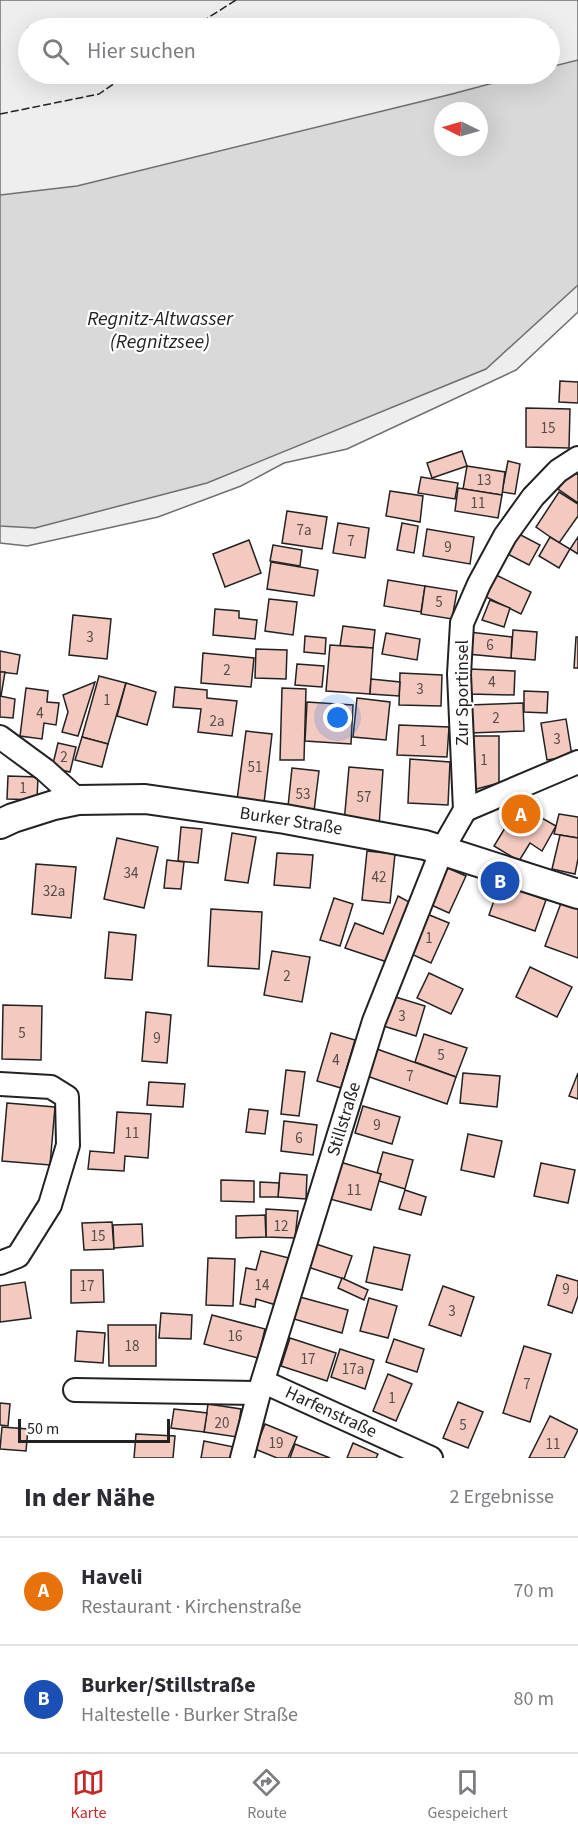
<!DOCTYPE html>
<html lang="de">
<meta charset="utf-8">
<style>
:root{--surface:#fff;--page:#f2f2f3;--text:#2b2b33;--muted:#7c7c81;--line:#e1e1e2;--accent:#c62828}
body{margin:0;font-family:"Source Sans 3",sans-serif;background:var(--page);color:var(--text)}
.compass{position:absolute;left:434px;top:102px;width:54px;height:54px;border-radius:50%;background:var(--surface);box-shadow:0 6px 24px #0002;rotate:275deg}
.scale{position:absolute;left:18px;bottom:15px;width:152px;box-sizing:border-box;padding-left:6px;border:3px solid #222;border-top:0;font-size:16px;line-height:21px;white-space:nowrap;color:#222;-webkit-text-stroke:4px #fff;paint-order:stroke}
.you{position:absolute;left:338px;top:718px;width:21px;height:21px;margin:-15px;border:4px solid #fff;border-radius:50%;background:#1a73e8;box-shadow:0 0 0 9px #1a73e833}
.badge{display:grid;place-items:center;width:39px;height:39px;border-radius:50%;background:var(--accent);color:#fff;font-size:20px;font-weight:700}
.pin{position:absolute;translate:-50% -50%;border:3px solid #fff;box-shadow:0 2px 6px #0006}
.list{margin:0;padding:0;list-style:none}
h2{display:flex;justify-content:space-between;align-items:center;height:78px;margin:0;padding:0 24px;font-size:26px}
h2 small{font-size:20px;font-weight:400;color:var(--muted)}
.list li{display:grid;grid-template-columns:39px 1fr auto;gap:18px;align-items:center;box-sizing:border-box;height:108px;padding:0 24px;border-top:2px solid var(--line)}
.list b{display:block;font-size:22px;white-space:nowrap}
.list p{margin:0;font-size:20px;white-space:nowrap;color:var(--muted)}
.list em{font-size:20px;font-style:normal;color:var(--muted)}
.icon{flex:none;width:33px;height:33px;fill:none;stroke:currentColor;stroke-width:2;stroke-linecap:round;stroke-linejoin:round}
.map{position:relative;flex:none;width:578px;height:1458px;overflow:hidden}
.search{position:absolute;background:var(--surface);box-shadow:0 6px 24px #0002;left:18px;right:18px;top:18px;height:66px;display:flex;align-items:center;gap:15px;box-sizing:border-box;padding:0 21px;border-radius:33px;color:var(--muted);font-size:22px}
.sheet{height:294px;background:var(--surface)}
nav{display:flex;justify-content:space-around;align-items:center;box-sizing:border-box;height:84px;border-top:2px solid var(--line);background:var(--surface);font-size:16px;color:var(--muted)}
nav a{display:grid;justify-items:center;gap:3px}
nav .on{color:var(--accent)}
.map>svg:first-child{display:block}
.green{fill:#eee;stroke:#6f6f6f;stroke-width:1.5;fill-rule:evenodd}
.water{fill:#d9d9d9;stroke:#6f6f6f;stroke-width:1.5;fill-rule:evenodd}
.building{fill:#f3c9c0;stroke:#222;stroke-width:1.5}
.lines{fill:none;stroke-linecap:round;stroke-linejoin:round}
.minor-casing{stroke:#222;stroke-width:26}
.major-casing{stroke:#222;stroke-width:32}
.minor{stroke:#fff;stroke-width:22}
.major{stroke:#fff;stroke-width:28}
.fence{stroke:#222;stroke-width:1.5;stroke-dasharray:8 3;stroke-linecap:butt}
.labels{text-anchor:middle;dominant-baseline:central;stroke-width:4.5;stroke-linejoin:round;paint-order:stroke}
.number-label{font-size:15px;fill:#564c4a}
.street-label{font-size:18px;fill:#222;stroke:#fff}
.water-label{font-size:20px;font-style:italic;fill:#222;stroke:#fff}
</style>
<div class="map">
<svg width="578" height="1458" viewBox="0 0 578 1458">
<rect width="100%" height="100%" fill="#fff"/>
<!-- green -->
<path class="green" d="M0 0H578V312L516 370 347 449 284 463 241 486 158 517 27 546 0 543ZM28 28H550V74H28ZM443 111H479V147H443Z"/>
<!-- water -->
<path class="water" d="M578 60V285L486 369 207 483 35 528 0 526V195L77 186 452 94 527 74H550V67ZM443 111H479V147H443Z"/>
<!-- building -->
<g class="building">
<polygon points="560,381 578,382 578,403 559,402"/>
<polygon points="526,408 570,409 569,448 526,447"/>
<polygon points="462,451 467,466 432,478 427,463"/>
<polygon points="508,461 520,464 515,494 502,492"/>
<polygon points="467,466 505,472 502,495 463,489"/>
<polygon points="571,470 578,475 578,503 558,489"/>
<polygon points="421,477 458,483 455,499 418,493"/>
<polygon points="458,488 502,495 498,518 455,511"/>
<polygon points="390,491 423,496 420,522 386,516"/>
<polygon points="559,492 578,504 578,516 559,543 536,527"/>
<polygon points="287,511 327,517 322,549 282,543"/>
<polygon points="338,523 369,528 365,558 333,553"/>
<polygon points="402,523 418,526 414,553 397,550"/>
<polygon points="427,529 474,537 470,564 423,556"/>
<polygon points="517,533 540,545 529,565 506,553"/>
<polygon points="550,537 570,549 559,568 539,556"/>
<polygon points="578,537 578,554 570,549"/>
<polygon points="249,540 261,573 225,587 213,554"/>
<polygon points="273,545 302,550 300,566 270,561"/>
<polygon points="271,562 318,570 314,596 267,589"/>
<polygon points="492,573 531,592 521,614 482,595"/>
<polygon points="388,580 425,586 421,612 384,606"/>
<polygon points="425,586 457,591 452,619 421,614"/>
<polygon points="269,599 297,602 293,635 265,631"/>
<polygon points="490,600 510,608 504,627 482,620"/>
<polygon points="215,609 239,611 239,618 257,620 255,639 213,635"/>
<polygon points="73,615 111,619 107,659 69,655"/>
<polygon points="343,626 375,630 373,648 340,646"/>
<polygon points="513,630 537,632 535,660 511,658"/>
<polygon points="469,632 512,637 511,658 467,654"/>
<polygon points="386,633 420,639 417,660 382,654"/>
<polygon points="305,636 326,638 325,654 304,652"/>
<polygon points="576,637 578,637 578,668 574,668"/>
<polygon points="330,645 373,648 370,694 326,691"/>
<polygon points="256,649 287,650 286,679 255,678"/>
<polygon points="0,651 20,655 17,674 0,672"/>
<polygon points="203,653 254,658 251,687 201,683"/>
<polygon points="297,664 324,666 322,687 295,685"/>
<polygon points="470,669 515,671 514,695 469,694"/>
<polygon points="0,672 5,672 1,696 0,696"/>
<polygon points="400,673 442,675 441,706 399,705"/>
<polygon points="99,676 126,683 108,744 82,737"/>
<polygon points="371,679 400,682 399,696 370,694"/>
<polygon points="95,682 78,736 62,732 68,712 63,695"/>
<polygon points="126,683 156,692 147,725 117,716"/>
<polygon points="175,687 207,690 207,698 237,701 232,736 198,732 201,709 173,707"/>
<polygon points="26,688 48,691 47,702 59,703 56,725 44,723 42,739 20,736"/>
<polygon points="282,688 306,689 304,760 280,760"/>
<polygon points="524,691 548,692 547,713 524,712"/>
<polygon points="0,696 15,699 13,718 0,717"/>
<polygon points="357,698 390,702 386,740 353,737"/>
<polygon points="307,702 353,705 351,744 305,741"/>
<polygon points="523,703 524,731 470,733 469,705"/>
<polygon points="566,719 572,756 547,760 541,723"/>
<polygon points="399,725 449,727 447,757 397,755"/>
<polygon points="246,731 272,734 264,803 237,800"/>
<polygon points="468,736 499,736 499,783 469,791"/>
<polygon points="82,737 108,744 102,767 75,760"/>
<polygon points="58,743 76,747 70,772 52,768"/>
<polygon points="410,759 450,762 448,805 408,803"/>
<polygon points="349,767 383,770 379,826 344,823"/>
<polygon points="292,768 319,771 313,819 287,816"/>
<polygon points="8,776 38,777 37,800 7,799"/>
<polygon points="519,805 556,826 542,851 530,843 519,861 494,846"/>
<polygon points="559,814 578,817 578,838 554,834"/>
<polygon points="181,827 202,829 198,863 178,861"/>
<polygon points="232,833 256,837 248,883 225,880"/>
<polygon points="560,835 578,838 578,859 575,874 552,869"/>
<polygon points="117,838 158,847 144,908 104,899"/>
<polygon points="367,851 395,854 390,903 362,900"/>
<polygon points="277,853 313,855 310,888 274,885"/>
<polygon points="167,860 184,862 181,889 164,888"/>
<polygon points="36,864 76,867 71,918 32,914"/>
<polygon points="443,866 466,876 449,913 427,903"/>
<polygon points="500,883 546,900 535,931 489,915"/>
<polygon points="564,895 578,901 578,958 545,946"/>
<polygon points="398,896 411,903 390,963 345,948 355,923 383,934"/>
<polygon points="334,898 353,904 340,946 320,940"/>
<polygon points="211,909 262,912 259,969 208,966"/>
<polygon points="427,914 449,923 431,963 409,953"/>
<polygon points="109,932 136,935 132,980 105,978"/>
<polygon points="272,951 310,957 302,1002 264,995"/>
<polygon points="530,967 572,987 557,1017 516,997"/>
<polygon points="429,973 463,989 451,1014 417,998"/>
<polygon points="389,995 425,1006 416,1036 380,1025"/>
<polygon points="3,1005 42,1006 41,1060 2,1059"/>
<polygon points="146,1012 171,1015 167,1063 142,1061"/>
<polygon points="331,1033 355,1040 341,1088 317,1081"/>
<polygon points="424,1034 467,1048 456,1077 415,1062"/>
<polygon points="374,1048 456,1077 447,1104 364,1075"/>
<polygon points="286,1070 305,1072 299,1116 281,1114"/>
<polygon points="463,1073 500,1076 497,1107 460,1103"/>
<polygon points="578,1073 578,1099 569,1096"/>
<polygon points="149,1082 185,1084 183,1107 147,1105"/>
<polygon points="7,1103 55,1107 50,1165 2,1161"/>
<polygon points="363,1106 400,1117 392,1144 355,1133"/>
<polygon points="249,1109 268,1111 265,1134 246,1132"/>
<polygon points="117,1112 151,1114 148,1158 125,1156 124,1171 88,1169 90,1151 114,1153"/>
<polygon points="284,1121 317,1125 313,1155 281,1151"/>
<polygon points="468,1134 502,1141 494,1177 461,1170"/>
<polygon points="383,1152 413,1160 405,1189 379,1181 381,1174 377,1173"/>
<polygon points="340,1162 381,1174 371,1210 330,1199"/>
<polygon points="541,1163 575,1170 568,1203 534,1196"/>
<polygon points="280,1173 307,1175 306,1199 278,1197"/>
<polygon points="221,1180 254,1181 254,1202 221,1201"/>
<polygon points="260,1182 279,1183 278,1197 260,1197"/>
<polygon points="405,1190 426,1197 421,1215 399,1209"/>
<polygon points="266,1209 298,1211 295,1238 266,1237"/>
<polygon points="265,1215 266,1237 236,1238 236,1216"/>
<polygon points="112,1222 114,1249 84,1250 82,1223"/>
<polygon points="142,1224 143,1246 114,1248 113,1225"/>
<polygon points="316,1244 352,1256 344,1279 308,1267"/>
<polygon points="374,1247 410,1255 402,1290 366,1282"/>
<polygon points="261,1251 289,1258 276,1305 256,1299 255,1307 240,1304 246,1268 256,1270"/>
<polygon points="208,1258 235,1259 233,1306 206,1305"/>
<polygon points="71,1270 103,1270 104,1302 71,1303"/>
<polygon points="557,1275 578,1281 578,1296 572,1313 548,1305"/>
<polygon points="342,1278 368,1290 364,1300 338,1288"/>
<polygon points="25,1282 31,1318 0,1322 0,1286"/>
<polygon points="443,1286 474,1297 461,1336 429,1325"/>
<polygon points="300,1297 348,1310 342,1333 294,1319"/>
<polygon points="369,1298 397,1306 388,1338 360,1331"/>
<polygon points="161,1313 192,1315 191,1339 159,1338"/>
<polygon points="212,1315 265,1329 258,1358 204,1344"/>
<polygon points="108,1325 156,1325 156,1366 109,1366"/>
<polygon points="77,1331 105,1333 103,1363 75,1361"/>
<polygon points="290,1338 336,1353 327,1381 281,1366"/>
<polygon points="394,1339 424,1349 417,1372 386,1362"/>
<polygon points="524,1346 551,1354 530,1422 503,1413"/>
<polygon points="340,1349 374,1360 365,1389 331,1377"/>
<polygon points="388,1374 412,1384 396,1421 373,1411"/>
<polygon points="458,1402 483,1412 468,1448 443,1438"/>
<polygon points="0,1403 10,1404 8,1426 0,1425"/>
<polygon points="208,1404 241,1409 237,1437 204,1432"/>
<polygon points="174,1409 207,1413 204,1432 171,1428"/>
<polygon points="550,1416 578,1430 564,1458 529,1458"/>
<polygon points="265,1424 297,1437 288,1458 277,1458 255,1449"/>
<polygon points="2,1427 28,1429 26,1451 0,1449"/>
<polygon points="136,1434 175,1436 173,1458 134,1458"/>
<polygon points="204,1441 234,1447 232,1458 201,1458"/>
<polygon points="353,1443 378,1454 376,1458 347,1458"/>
<polygon points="295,1444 330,1458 290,1458"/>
</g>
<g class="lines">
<!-- minor casing -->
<g class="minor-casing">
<g id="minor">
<polyline points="0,737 45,770 78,800"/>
<polyline points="465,810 578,762"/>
<polyline points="0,1084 51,1087 67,1097 68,1145 50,1205 18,1256 0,1263"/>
<polyline points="264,1382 431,1458"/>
<polyline points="75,1390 259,1393"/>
<polyline points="242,1458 259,1393 374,1021 442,850 465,810 459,674 462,623 479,584 505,536 533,497 558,471 578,458"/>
</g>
</g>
<!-- major casing -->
<g class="major-casing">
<polyline id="major" points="0,824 13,818 54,805 78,800 145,799 285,819 425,845 578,894"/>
</g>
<!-- minor -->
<use href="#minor" class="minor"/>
<!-- major -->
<use href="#major" class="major"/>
<!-- fence -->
<g class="fence">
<polyline points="192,28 236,0"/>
<polyline points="0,114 99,94 128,74"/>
</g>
</g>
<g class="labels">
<!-- number labels -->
<g class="number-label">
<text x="548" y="428">15</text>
<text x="484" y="480">13</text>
<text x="478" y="503">11</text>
<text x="304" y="530">7a</text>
<text x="351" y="541">7</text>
<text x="448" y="547">9</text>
<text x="439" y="602">5</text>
<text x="90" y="637">3</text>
<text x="490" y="645">6</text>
<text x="227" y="670">2</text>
<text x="492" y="682">4</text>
<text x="420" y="689">3</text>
<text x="107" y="700">1</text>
<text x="40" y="713">4</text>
<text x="496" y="718">2</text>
<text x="217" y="721">2a</text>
<text x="557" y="739">3</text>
<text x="423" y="741">1</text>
<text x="64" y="757">2</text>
<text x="484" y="760">1</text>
<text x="255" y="767">51</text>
<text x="23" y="788">1</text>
<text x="303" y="794">53</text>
<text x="364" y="797">57</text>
<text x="131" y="873">34</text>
<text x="379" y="877">42</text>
<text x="54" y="891">32a</text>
<text x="429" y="938">1</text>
<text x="287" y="976">2</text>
<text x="402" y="1016">3</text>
<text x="22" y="1033">5</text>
<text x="157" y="1038">9</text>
<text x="441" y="1055">5</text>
<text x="336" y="1060">4</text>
<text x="410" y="1076">7</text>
<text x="377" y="1125">9</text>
<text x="132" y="1133">11</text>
<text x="299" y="1138">6</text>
<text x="354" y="1190">11</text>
<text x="281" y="1226">12</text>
<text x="98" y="1236">15</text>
<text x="262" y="1285">14</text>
<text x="87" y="1286">17</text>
<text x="566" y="1289">9</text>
<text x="452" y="1311">3</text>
<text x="235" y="1336">16</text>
<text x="132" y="1346">18</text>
<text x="308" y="1359">17</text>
<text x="353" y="1369">17a</text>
<text x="527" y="1384">7</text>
<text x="392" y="1398">1</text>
<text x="222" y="1423">20</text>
<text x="463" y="1425">5</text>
<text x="276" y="1443">19</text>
<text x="553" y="1444">11</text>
</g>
<!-- street labels -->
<g class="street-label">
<text transform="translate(462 693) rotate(-90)">Zur Sportinsel</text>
<text transform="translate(291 821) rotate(9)">Burker Straße</text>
<text transform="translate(344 1119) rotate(-73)">Stillstraße</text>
<text transform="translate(331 1412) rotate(25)">Harfenstraße</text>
</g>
<!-- water labels -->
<g class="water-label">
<text x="160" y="319">Regnitz-Altwasser<tspan x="160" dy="23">(Regnitzsee)</tspan></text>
</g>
</g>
</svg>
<svg class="compass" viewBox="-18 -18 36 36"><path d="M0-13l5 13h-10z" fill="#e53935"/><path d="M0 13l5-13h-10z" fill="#7c7c81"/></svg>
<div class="scale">50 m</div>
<div class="you"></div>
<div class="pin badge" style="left:521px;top:814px;background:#e8710a">A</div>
<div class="pin badge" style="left:500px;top:881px;background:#1a4fb4">B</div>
<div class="search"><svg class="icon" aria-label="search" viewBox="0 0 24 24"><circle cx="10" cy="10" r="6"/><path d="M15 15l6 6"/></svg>Hier suchen</div>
</div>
<section class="sheet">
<h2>In der Nähe<small>2 Ergebnisse</small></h2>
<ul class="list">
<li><span class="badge" style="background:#e8710a">A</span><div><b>Haveli</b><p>Restaurant · Kirchenstraße</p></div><em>70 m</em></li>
<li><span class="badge" style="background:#1a4fb4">B</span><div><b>Burker/Stillstraße</b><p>Haltestelle · Burker Straße</p></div><em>80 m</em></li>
</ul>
</section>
<nav>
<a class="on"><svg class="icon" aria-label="map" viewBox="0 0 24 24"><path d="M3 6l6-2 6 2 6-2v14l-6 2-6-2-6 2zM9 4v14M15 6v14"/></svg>Karte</a>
<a><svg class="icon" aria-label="directions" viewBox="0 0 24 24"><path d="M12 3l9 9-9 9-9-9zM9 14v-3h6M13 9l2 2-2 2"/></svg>Route</a>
<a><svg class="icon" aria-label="saved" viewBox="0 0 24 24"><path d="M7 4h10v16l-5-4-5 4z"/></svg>Gespeichert</a>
</nav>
